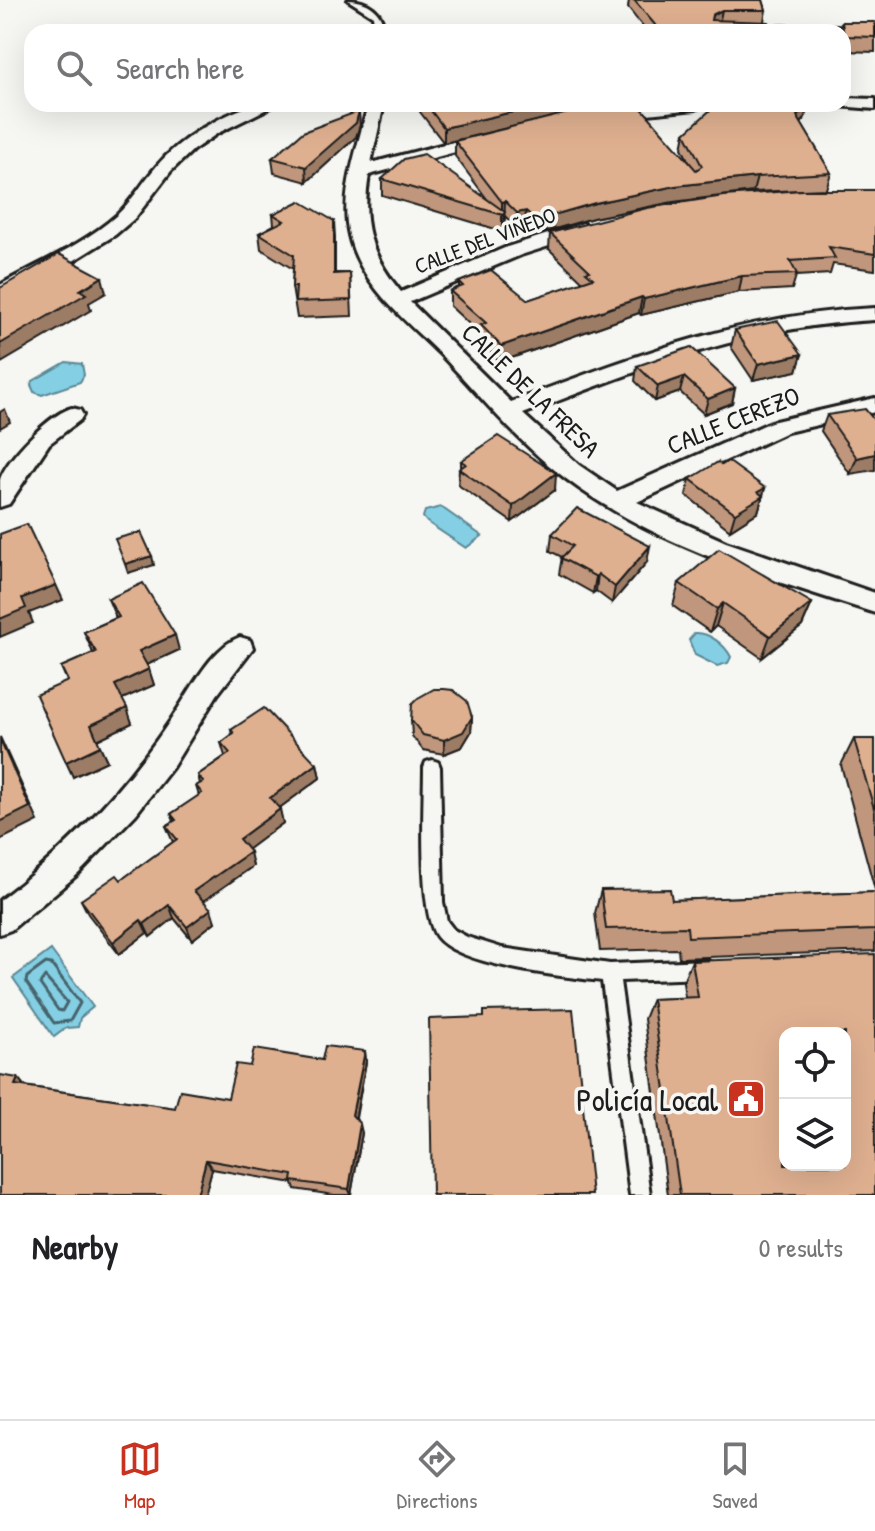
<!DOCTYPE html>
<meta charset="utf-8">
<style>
:root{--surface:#fff;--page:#f6f6f6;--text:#202124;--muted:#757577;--line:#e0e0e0;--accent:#c8321e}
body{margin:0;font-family:"Patrick Hand",sans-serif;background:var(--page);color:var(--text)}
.controls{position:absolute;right:24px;bottom:24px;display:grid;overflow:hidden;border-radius:16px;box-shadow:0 8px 32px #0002}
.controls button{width:72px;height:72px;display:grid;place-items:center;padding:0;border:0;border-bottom:2px solid var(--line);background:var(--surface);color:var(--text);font:40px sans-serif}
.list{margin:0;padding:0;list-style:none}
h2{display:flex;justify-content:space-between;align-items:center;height:104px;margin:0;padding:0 32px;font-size:34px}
h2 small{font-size:26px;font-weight:400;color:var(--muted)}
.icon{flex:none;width:44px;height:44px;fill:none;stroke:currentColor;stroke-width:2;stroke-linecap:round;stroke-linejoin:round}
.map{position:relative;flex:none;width:875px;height:1195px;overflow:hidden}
.search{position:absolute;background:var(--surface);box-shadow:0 8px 32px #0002;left:24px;right:24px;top:24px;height:88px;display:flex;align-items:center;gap:20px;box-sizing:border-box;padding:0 28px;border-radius:24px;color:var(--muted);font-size:30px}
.sheet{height:224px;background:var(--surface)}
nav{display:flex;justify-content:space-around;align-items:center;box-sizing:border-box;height:112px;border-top:2px solid var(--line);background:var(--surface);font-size:22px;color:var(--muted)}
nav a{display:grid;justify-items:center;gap:4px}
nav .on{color:var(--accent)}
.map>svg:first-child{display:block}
.water{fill:#84cfe4;stroke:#5a8794;stroke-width:2}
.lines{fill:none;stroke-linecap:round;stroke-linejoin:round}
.shore{stroke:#46646c;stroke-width:3}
.service-casing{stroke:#1c1c1c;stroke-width:6}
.minor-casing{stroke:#1c1c1c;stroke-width:6}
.service{fill:#f6f6f2;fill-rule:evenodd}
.minor{fill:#f6f6f2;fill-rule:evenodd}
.wall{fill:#c0977c;stroke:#1c1c1c;stroke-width:2}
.shaded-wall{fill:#9c7b65;stroke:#1c1c1c;stroke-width:2}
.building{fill:#dfb090;stroke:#1c1c1c;stroke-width:2;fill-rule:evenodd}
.labels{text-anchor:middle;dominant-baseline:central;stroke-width:7;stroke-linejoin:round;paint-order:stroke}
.far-street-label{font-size:22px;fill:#1c1c1c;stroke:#f6f6f2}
.street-label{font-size:26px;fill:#1c1c1c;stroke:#f6f6f2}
.near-poi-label{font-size:32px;fill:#1c1c1c;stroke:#f6f6f2;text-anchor:end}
</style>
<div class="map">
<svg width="875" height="1195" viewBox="0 0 875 1195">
<rect width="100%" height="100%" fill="#f6f6f2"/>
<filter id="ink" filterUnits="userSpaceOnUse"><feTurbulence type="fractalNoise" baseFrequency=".0125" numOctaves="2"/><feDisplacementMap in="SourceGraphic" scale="16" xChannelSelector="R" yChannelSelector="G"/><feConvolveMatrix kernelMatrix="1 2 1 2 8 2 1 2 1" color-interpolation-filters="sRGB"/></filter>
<g filter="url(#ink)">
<!-- water -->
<g class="water">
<polygon points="66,362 82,364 84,375 80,382 42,395 34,392 31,385 33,381"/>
<polygon points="441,507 444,509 482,536 466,548 427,522 423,517 425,511"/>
<path d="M695 633C709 632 725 645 731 657L728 663 717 666 695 655 689 640Z"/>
<polygon points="51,950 93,1007 80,1018 78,1027 66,1028 54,1037 13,978"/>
</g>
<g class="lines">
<!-- shore -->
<g class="shore">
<polygon points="46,963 51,964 80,1003 70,1021 54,1023 26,982 27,977"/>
<polygon points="45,977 67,1002 62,1011 58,1010 40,984"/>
</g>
<!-- service casing -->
<g class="service-casing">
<g id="service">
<path d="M348 0C367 0 385 11 383 32H375L373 16Z"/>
<path d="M432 760 438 762 440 767 443 902 447 921 454 930 467 937 502 948 610 964 706 960 712 963 715 969 712 975 706 978 620 981 650 1195H630L602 981C566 977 459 966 437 937 418 912 424 803 424 767L426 762Z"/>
</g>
</g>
<!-- minor casing -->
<g class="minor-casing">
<g id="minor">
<polygon points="875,26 875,34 711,32 719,27"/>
<polygon points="843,98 875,99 875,109 837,106 835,104 843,104"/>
<path d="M254 104H277L218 133 193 150 171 171 135 218 115 235 70 263 0 299V285C39 263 83 245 117 215 132 201 143 182 156 167 182 136 217 118 254 104Z"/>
<path d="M368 104H384L371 163 487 133 496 138 493 142 369 175C361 222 370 255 401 292L507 247 583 223 592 229 590 233 521 255 410 302 511 402C635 356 741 314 875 308V320C742 327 645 368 523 414L579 465 617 491 771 422 875 398V412L787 432 637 502 726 542 875 593V613C768 579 655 546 565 478 518 443 481 396 440 354 406 320 360 285 349 235 339 193 359 145 368 104Z"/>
<polygon points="648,104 704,104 696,109 608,118 600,113 608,108"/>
<path d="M72 408 80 410 83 415 80 420 49 444 9 504 0 507C0 499 0 488 0 480 6 459 51 413 72 408Z"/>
<path d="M240 637 250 640 253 648 217 695 172 768 136 814 78 874 11 930 0 934V900C74 844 134 779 183 701 197 679 215 646 240 637Z"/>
</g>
</g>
<!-- service -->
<use href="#service" class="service"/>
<!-- minor -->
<use href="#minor" class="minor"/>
</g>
<!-- wall -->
<g class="wall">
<polygon points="629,0 763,0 766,10 764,21 772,32 647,32 628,8"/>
<polygon points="842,22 875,22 875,52 843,51 843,32 839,32"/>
<polygon points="420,104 589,104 588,109 576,112 689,162 682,148 685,133 808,105 804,120 801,123 831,173 826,189 753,192 673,202 593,218 534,235 525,226 516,228 505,216 504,227 502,231 382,195 382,179 487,199 455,156 455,141 538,120 444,143 420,112"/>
<polygon points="360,125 356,137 307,182 274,173 272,158"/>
<polygon points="875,190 875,270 833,264 830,274 796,276 792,289 739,292 641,315 639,313 500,362 481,341 481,335 450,306 450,291 459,287 459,282 528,300 583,282 549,249 550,233"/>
<polygon points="273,214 335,237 335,273 350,273 352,316 297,318 292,287 293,269 261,249 259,233 274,225"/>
<polygon points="735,330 802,354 797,371 753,380 731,347"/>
<polygon points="637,366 735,388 732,403 704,414 680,392 655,401 635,381"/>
<polygon points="827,415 874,421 850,474 821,431"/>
<polygon points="461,461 555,490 512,522 458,485 459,469 461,467"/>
<polygon points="690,479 765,488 758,512 730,530 686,495"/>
<polygon points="552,534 647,562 612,603 596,591 593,593 559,574 562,557 550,551"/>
<polygon points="679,583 812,603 802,626 762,658 716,626 710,632 673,606"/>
<polygon points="108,599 179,650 147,665 154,685 122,699 132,723 97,740 107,761 73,777 67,681 61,667 93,653 84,632 116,618"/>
<polygon points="472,717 471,732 462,747 444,754 423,750 412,736 411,720"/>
<polygon points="231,730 317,764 320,778 279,808 283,823 247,849 253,866 204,901 215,922 192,940 174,918 150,937 147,933 119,954 88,914 81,900 121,880 173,842 166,826 174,821 171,814 199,796 196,786 200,784 198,775 225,756 221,743 232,735"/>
<polygon points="854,739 875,739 875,890 841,765"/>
<polygon points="601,890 672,900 875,892 875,951 679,958 678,949 600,951 595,913"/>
<polygon points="692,961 875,1195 668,1195 644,1019 652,999 685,998 683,982"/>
<polygon points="365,1051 366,1062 356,1118 362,1133 351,1195 334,1195 295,1189 293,1183 212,1169 205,1195 0,1195 25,1086 175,1108 228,1098 250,1066 322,1060"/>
</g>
<!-- shaded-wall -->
<g class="shaded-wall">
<polygon points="722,10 719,24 709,29 712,15"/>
<polygon points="547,104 589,104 588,109 444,143 444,128"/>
<polygon points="808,105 804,120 793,131 797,116"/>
<polygon points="359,111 360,125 356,137 307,182 306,167"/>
<polygon points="757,177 753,192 673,202 593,218 534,235 536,220 595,203 675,186"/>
<polygon points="505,201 504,227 502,231 502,202"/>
<polygon points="526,211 525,226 516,228 517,213"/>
<polygon points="334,221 335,237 335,290 334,274"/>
<polygon points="742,276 739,292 641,315 644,299"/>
<polygon points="102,277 106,293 89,303 91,310 1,363 0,344"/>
<polygon points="642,297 639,313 500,362 501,346"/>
<polygon points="802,354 797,371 753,380 758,364"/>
<polygon points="684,377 680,392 655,401 658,386"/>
<polygon points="735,388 732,403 704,414 708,399"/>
<polygon points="5,409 10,422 0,428 0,412"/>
<polygon points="875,454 875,470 850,474 857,458"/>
<polygon points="556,473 555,490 512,522 513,506"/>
<polygon points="765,488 758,512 730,530 735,513 758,492"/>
<polygon points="650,546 647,562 612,603 615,587"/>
<polygon points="152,556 154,565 128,573 125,564"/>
<polygon points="598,574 596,591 593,593 596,577"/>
<polygon points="56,585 63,600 29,613 33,623 0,637 0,619 22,598"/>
<polygon points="723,603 716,626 710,632 717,609"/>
<polygon points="812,603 802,626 762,658 770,636"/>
<polygon points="175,635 179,650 144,666 139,651"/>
<polygon points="149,669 154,685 120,700 115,685"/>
<polygon points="127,708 132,723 97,740 91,725"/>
<polygon points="472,717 471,732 462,747 444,754 444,740"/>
<polygon points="0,737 38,821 0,840"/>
<polygon points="100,746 107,761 73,777 66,762"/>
<polygon points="317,764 320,778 274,812 270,798"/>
<polygon points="280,809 283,823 243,853 239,839"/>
<polygon points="250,852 253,866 199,904 194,891"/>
<polygon points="169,905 174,918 150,937 144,924"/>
<polygon points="211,909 215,922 192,940 187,927"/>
<polygon points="141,920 147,933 119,954 113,942"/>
<polygon points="365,1051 366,1062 354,1125 352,1115"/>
<polygon points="18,1078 27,1089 15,1085"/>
<polygon points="360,1124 362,1133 351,1195 350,1195 349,1189"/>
<polygon points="206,1160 212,1169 205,1195 197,1195"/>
</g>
<!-- building -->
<g class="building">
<polygon points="634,0 763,0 766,10 722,10 712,15 711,20 769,22 772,32 661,32"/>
<polygon points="842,22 875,22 875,37 844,36"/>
<polygon points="426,104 547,104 444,128"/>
<polygon points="717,104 808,104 797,116 831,173 757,177 675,186 595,203 536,220 526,211 517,213 505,201 502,202 455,141 572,112 639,105 696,170 702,166 685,133"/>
<polygon points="359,111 356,123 306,167 272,158 303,132"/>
<polygon points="424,154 505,212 503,215 382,179 404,159"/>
<polygon points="802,190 875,190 875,254 829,247 835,258 790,261 797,274 742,276 644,299 642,297 501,346 481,325 486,323 450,291 463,286 459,282 491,270 528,300 593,278 586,272 590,271 550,233 647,208 724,196"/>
<polygon points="300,201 334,221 334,274 350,273 351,300 295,302 296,287 292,287 294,255 259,233 284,221 273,214"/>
<polygon points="59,254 102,277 80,290 86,294 0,344 0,288"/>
<polygon points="778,321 802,354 758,364 735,330"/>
<polygon points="691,347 735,388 708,399 684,377 658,386 637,366"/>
<polygon points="865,409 875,421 875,454 857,458 827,415"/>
<polygon points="498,436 556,473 513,506 459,469 466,464 461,461"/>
<polygon points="728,461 765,488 758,492 763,496 735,513 690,479 718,462 722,465"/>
<polygon points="577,508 650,546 615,587 598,574 596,577 561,558 573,546 552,534"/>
<polygon points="27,524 56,585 22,598 26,608 0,619 0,534"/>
<polygon points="141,532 152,556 125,564 115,539"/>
<polygon points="719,549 812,603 770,636 723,603 717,609 679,583"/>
<polygon points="143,583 175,635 139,651 149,669 115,685 127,708 91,725 100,746 66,762 36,695 68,681 61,667 96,652 84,632 119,617 108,599"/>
<polygon points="434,689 444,689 453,690 467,701 472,717 463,732 444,740 423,735 411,720 412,704 418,698"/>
<polygon points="264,708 317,764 270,798 280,809 239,839 250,852 194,891 211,909 187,927 169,905 144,924 141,920 113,942 81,900 117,875 121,880 177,839 166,826 176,820 171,814 202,793 196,786 203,782 198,775 230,753 221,743 234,733 231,730"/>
<polygon points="854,739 875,739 875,812"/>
<polygon points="0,740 30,807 0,822"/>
<polygon points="670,889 672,900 875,892 875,930 688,937 687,927 606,929 601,890"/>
<path d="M875 954V1195H680L652 999 698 997 692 961ZM785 1033H845V1165H785Z"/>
<polygon points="573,1009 592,1195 432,1195 429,1019 484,1017 484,1011"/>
<polygon points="325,1046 365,1051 352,1115 360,1124 349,1189 292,1181 293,1175 206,1160 197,1195 0,1195 0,1075 18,1078 15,1085 175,1108 180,1090 228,1098 236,1064 250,1066 254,1049 322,1060"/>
</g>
</g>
<!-- icons -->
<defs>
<g id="civic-square" transform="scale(2)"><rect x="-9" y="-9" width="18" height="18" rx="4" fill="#c8321e" stroke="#f6f6f2"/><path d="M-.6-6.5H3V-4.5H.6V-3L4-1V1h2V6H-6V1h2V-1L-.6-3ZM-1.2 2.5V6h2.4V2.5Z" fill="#fff"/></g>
</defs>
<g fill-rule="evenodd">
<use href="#civic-square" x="746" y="1099"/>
</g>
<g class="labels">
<!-- far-street labels -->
<g class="far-street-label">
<text transform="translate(485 240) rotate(-21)">CALLE DEL VIÑEDO</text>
</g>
<!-- street labels -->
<g class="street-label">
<text transform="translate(531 390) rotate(44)">CALLE DE LA FRESA</text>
<text transform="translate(733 420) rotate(-22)">CALLE CEREZO</text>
</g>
<!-- near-poi labels -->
<g class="near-poi-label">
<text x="718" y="1099">Policía Local</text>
</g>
</g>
</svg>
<div class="controls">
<button><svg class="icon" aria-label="locate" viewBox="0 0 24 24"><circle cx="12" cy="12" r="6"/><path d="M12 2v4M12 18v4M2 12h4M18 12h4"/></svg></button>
<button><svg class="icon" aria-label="layers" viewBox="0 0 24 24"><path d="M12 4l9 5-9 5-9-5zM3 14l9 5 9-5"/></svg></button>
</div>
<div class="search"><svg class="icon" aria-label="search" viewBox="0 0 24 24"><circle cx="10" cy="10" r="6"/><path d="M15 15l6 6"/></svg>Search here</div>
</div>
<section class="sheet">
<h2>Nearby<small>0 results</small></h2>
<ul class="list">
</ul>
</section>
<nav>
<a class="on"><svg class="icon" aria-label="map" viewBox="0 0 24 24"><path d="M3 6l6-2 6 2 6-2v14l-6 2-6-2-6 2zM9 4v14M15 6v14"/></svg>Map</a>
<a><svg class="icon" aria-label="directions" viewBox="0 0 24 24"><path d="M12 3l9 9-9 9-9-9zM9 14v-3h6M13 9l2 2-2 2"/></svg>Directions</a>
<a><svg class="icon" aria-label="saved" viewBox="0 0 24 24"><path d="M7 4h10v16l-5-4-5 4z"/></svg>Saved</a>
</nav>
